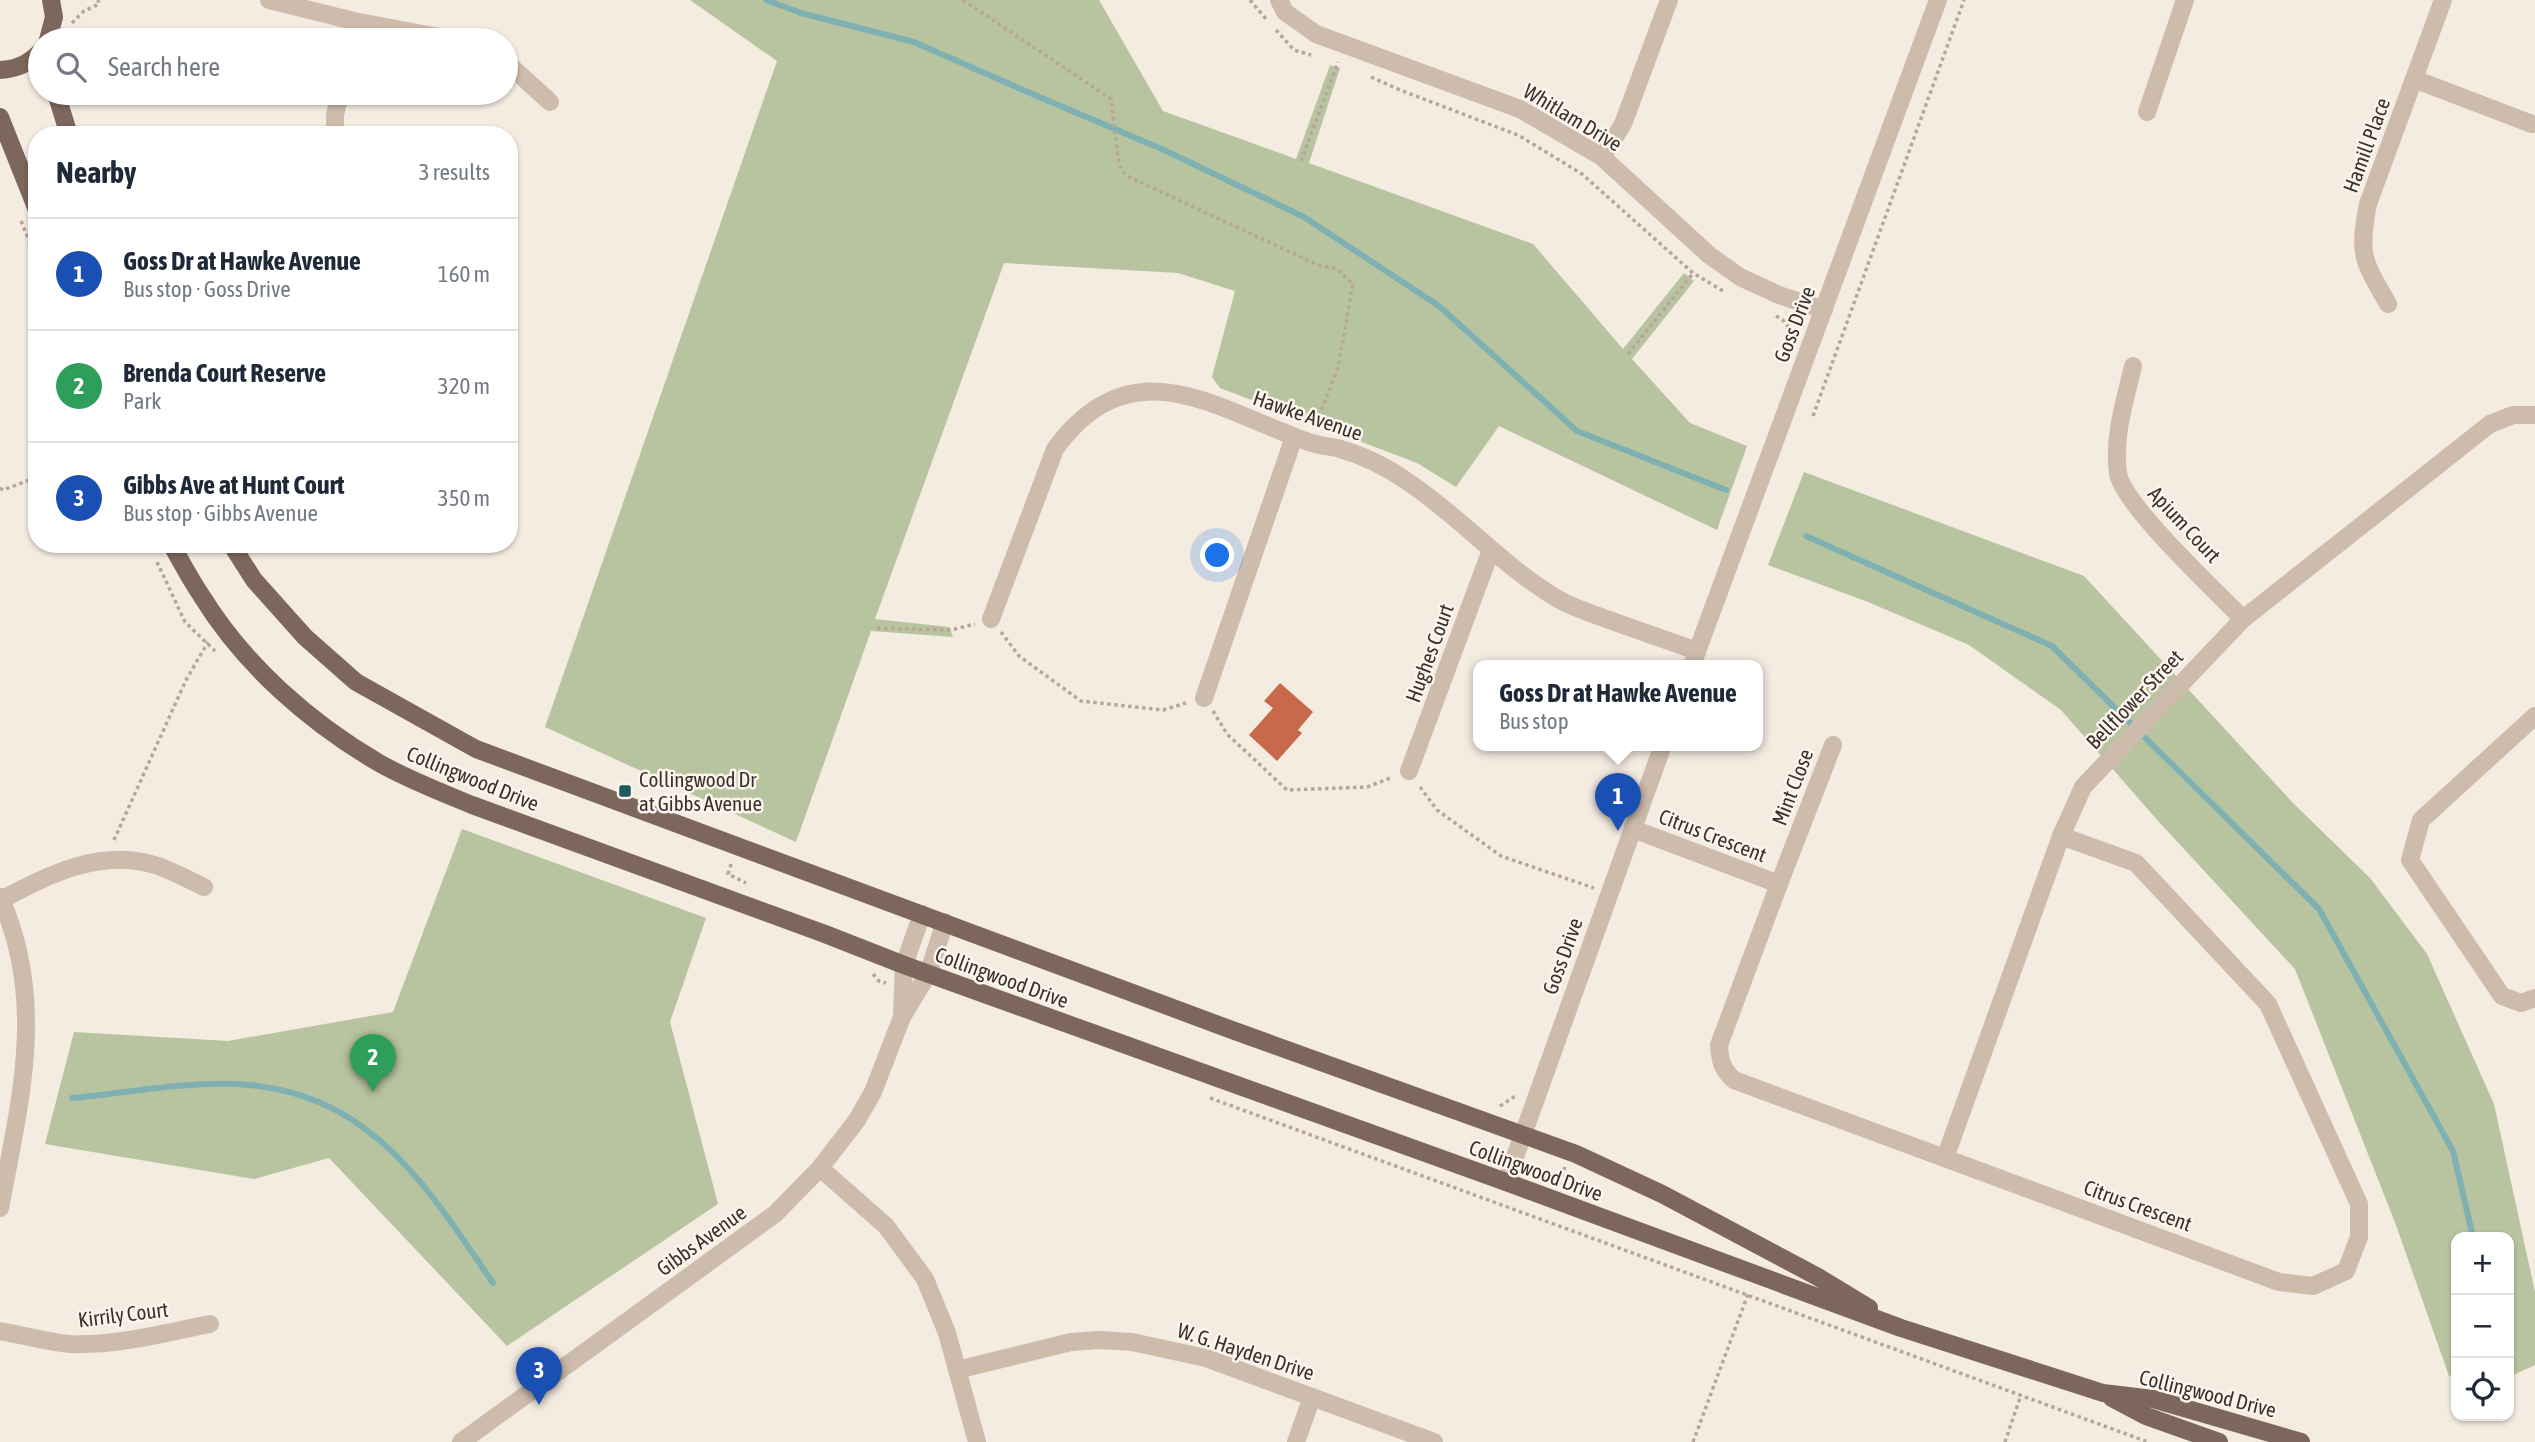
<!DOCTYPE html>
<meta charset="utf-8">
<style>
:root{--surface:#fff;--page:#f2f2f3;--text:#1f2937;--muted:#747a83;--line:#e0e1e3;--accent:#db2777}
body{margin:0;font-family:"Asap Condensed",sans-serif;background:var(--page);color:var(--text)}
.controls{position:absolute;right:21px;bottom:21px;display:grid;overflow:hidden;border-radius:14px;box-shadow:0 2px 5px #0004}
.controls button{width:63px;height:63px;display:grid;place-items:center;padding:0;border:0;border-bottom:2px solid var(--line);background:var(--surface);color:var(--text);font:35px sans-serif}
.you{position:absolute;left:1218px;top:556px;width:24px;height:24px;margin:-18px;border:5px solid #fff;border-radius:50%;background:#1a73e8;box-shadow:0 0 0 10px #1a73e833}
.badge{display:grid;place-items:center;width:46px;height:46px;border-radius:50%;background:var(--accent);color:#fff;font-size:23px;font-weight:700}
.pin{position:absolute;translate:-50% -58px;filter:drop-shadow(0 2px 4px #0008)}
.pin::after{content:'';position:absolute;top:37px;width:24px;height:21px;background:inherit;clip-path:polygon(0 0,100% 0,50% 100%)}
.popup{position:absolute;left:1473px;top:660px;width:290px;height:91px;box-sizing:border-box;display:grid;place-content:center;border-radius:14px;background:var(--surface);filter:drop-shadow(0 2px 5px #0005);font-size:23px;white-space:nowrap;color:var(--muted)}
.popup b{font-size:26px;color:var(--text)}
.popup::after{content:'';position:absolute;left:50%;top:100%;margin-left:-14px;border:14px solid transparent;border-top-color:var(--surface)}
.list{margin:0;padding:0;list-style:none}
h2{display:flex;justify-content:space-between;align-items:center;height:91px;margin:0;padding:0 28px;font-size:30px}
h2 small{font-size:23px;font-weight:400;color:var(--muted)}
.list li{display:grid;grid-template-columns:46px 1fr auto;gap:21px;align-items:center;box-sizing:border-box;height:112px;padding:0 28px;border-top:2px solid var(--line)}
.list b{display:block;font-size:26px;white-space:nowrap}
.list p{margin:0;font-size:23px;white-space:nowrap;color:var(--muted)}
.list em{font-size:23px;font-style:normal;color:var(--muted)}
.icon{flex:none;width:38px;height:38px;fill:none;stroke:currentColor;stroke-width:2;stroke-linecap:round;stroke-linejoin:round}
.map{position:relative;flex:none;width:2535px;height:1442px;overflow:hidden}
.search{position:absolute;background:var(--surface);box-shadow:0 2px 5px #0004;left:28px;top:28px;width:490px;height:77px;display:flex;align-items:center;gap:18px;box-sizing:border-box;padding:0 24px;border-radius:38px;color:var(--muted);font-size:26px}
.panel{position:absolute;background:var(--surface);box-shadow:0 2px 5px #0004;left:28px;top:126px;width:490px;height:427px;border-radius:28px}
.map>svg:first-child{display:block}
.green{fill:#b8c4a0}
.lines{fill:none;stroke-linecap:round;stroke-linejoin:round}
.stream{stroke:#7fb0b2;stroke-width:6}
.building{fill:#c8694b}
.path{stroke:#b9a596;stroke-width:3.5;stroke-dasharray:3.5 3.5;stroke-linecap:butt}
.minor{stroke:#cdbbac;stroke-width:18}
.major{stroke:#7d675c;stroke-width:18}
.poi-dot{fill:#1f5a5e;stroke:#fbf5ee;stroke-width:2.5}
.labels{text-anchor:middle;dominant-baseline:central;stroke-width:5;stroke-linejoin:round;paint-order:stroke}
.street-label{font-size:21px;fill:#3b302b;stroke:#fbf5ee}
.poi-label{font-size:21px;fill:#3b302b;stroke:#fbf5ee;text-anchor:start}
</style>
<div class="map">
<svg width="2535" height="1442" viewBox="0 0 2535 1442">
<rect width="100%" height="100%" fill="#f4ebe1"/>
<!-- green -->
<g class="green">
<polygon points="690,0 1099,0 1163,111 1296,159 1330,65 1340,68 1309,163 1533,244 1623,349 1684,273 1694,281 1632,359 1690,423 1747,446 1717,530 1499,426 1456,487 1417,463 1220,388 1212,377 1235,291 1178,273 1004,263 875,619 949,627 953,637 871,631 796,842 545,727 777,61"/>
<polygon points="1804,472 2084,576 2293,803 2370,878 2427,954 2494,1104 2535,1292 2535,1365 2509,1377 2509,1237 2456,1237 2456,1377 2449,1376 2396,1225 2295,969 2159,822 2061,710 1969,645 1868,602 1768,565"/>
<polygon points="462,829 706,918 670,1022 718,1204 507,1346 329,1158 254,1179 45,1144 74,1032 228,1041 393,1012"/>
</g>
<g class="lines">
<!-- stream -->
<g class="stream">
<polyline points="766,0 801,13 914,42 1023,90 1164,150 1304,217 1439,306 1577,431 1726,490"/>
<polyline points="1806,536 2052,646 2319,909 2453,1151 2473,1237"/>
<path d="M72 1098C126 1093 182 1082 236 1084 369 1090 426 1185 493 1283"/>
</g>
</g>
<!-- building -->
<polygon class="building" points="1280,683 1313,712 1298,730 1302,733 1277,761 1249,735 1273,708 1264,701"/>
<g class="lines">
<!-- path -->
<g class="path">
<polyline points="963,0 1111,99 1119,164 1121,169 1127,176 1318,265 1337,269 1353,284 1338,368 1316,424"/>
<polyline points="1250,0 1266,19"/>
<polyline points="72,23 84,11 99,4 98,0"/>
<polyline points="1276,30 1294,50 1311,55"/>
<polyline points="1371,77 1400,90 1518,135 1582,174 1693,273 1725,292"/>
<polyline points="1301,161 1338,62"/>
<polyline points="21,221 37,260"/>
<polyline points="1776,316 1784,321 1793,333 1792,336"/>
<polyline points="1628,354 1694,272"/>
<polyline points="1813,416 1964,0"/>
<polyline points="0,488 3,490 37,477"/>
<polyline points="157,562 185,622 215,651"/>
<polyline points="877,628 951,630 975,624"/>
<polyline points="1001,632 1019,656 1081,701 1163,710 1186,703"/>
<polyline points="1213,711 1227,734 1287,790 1367,787 1393,777"/>
<polyline points="1420,787 1437,810 1501,856 1594,888"/>
<polyline points="114,840 186,680 208,642"/>
<polyline points="731,864 728,874 746,883"/>
<polyline points="873,974 879,981 886,983"/>
<polyline points="1210,1098 2148,1442"/>
<polyline points="1500,1106 1517,1095"/>
<polyline points="1559,1183 1565,1167"/>
<polyline points="1693,1442 1748,1294"/>
<polyline points="2005,1442 2021,1395"/>
</g>
<!-- minor -->
<g class="minor">
<polyline points="269,0 354,21 455,40"/>
<polyline points="1279,0 1285,12 1316,34 1520,109 1602,157 1709,255 1740,277 1779,295 1824,310"/>
<polyline points="350,40 354,21"/>
<polyline points="506,62 550,102"/>
<polyline points="2414,79 2532,124"/>
<polyline points="2147,112 2185,0"/>
<polyline points="335,135 335,115 340,93"/>
<polyline points="1602,157 1623,124 1669,0"/>
<path d="M2388 304C2363 260 2358 256 2368 204L2443 0"/>
<path d="M2133 366C2125 401 2113 437 2118 473 2122 504 2217 592 2243 619"/>
<path d="M991 619 1055 449C1131 345 1212 407 1306 441 1315 445 1326 446 1337 448 1362 455 1387 467 1408 482 1461 517 1503 567 1558 599 1575 609 1594 614 1612 621 1641 631 1669 641 1697 651"/>
<polyline points="1692,665 1938,0"/>
<polyline points="1204,698 1294,437"/>
<polyline points="2535,716 2421,820 2410,860 2502,996 2521,1003 2535,998"/>
<polyline points="1409,771 1491,550"/>
<path d="M1633 829 1779 884 1719 1045C1720 1061 1722 1069 1734 1080L2279 1282 2313 1286 2346 1271 2359 1237V1204L2268 1004 2136 863 2061 836"/>
<polyline points="1779,884 1833,745"/>
<path d="M0 897C47 1002 20 1101 0 1208"/>
<path d="M1 900C48 875 100 848 155 865 172 870 188 880 204 887"/>
<polyline points="902,1013 904,965 922,914"/>
<polyline points="1945,1158 2061,836 2083,787 2243,619 2490,424 2513,415 2535,415"/>
<polyline points="820,1168 886,1226 925,1279 947,1333 977,1442"/>
<polyline points="1506,1182 1663,745"/>
<path d="M0 1331C23 1335 47 1342 70 1344 117 1346 164 1333 210 1324"/>
<polyline points="957,1370 1071,1342 1099,1340 1132,1342 1206,1358 1434,1442"/>
<polyline points="461,1442 775,1214 820,1168 857,1120 873,1092 902,1017 928,974 945,922"/>
<polyline points="1296,1442 1312,1397"/>
</g>
<!-- major -->
<g class="major">
<polyline points="48,40 54,17 51,0"/>
<path d="M0 70C17 69 28 64 40 52"/>
<polyline points="56,93 69,135"/>
<polyline points="0,117 37,210"/>
<path d="M171 544C181 561 190 579 201 595 244 665 309 722 379 763 409 780 441 792 472 805L825 934 904 965 1506 1182 1901 1328 2103 1393 2153 1399 2301 1442"/>
<polyline points="231,544 254,580 305,637 356,682 476,749 1232,1030 1576,1154 1662,1194 1818,1277 1869,1308"/>
<polyline points="2112,1398 2146,1416 2219,1442"/>
</g>
</g>
<!-- markers -->
<rect class="poi-dot" x="618" y="784" width="14" height="14" rx="3.5"/>
<g class="labels">
<!-- street labels -->
<g class="street-label">
<text transform="translate(1573 117) rotate(31)">Whitlam Drive</text>
<text transform="translate(2366 145) rotate(-70)">Hamill Place</text>
<text transform="translate(1794 324) rotate(-69)">Goss Drive</text>
<text transform="translate(1308 415) rotate(19)">Hawke Avenue</text>
<text transform="translate(2185 524) rotate(47)">Apium Court</text>
<text transform="translate(1429 653) rotate(-70)">Hughes Court</text>
<text transform="translate(2134 699) rotate(-46)">Bellflower Street</text>
<text transform="translate(473 778) rotate(22)">Collingwood Drive</text>
<text transform="translate(1792 787) rotate(-69)">Mint Close</text>
<text transform="translate(1713 835) rotate(21)">Citrus Crescent</text>
<text transform="translate(1562 956) rotate(-70)">Goss Drive</text>
<text transform="translate(1002 977) rotate(20)">Collingwood Drive</text>
<text transform="translate(1536 1170) rotate(20)">Collingwood Drive</text>
<text transform="translate(2138 1205) rotate(20)">Citrus Crescent</text>
<text transform="translate(701 1240) rotate(-36)">Gibbs Avenue</text>
<text transform="translate(123 1314) rotate(-7)">Kirrily Court</text>
<text transform="translate(1246 1351) rotate(18)">W. G. Hayden Drive</text>
<text transform="translate(2208 1393) rotate(14)">Collingwood Drive</text>
</g>
<!-- poi labels -->
<g class="poi-label">
<text x="639" y="779">Collingwood Dr<tspan x="639" dy="24">at Gibbs Avenue</tspan></text>
</g>
</g>
</svg>
<div class="controls">
<button>+</button>
<button>−</button>
<button><svg class="icon" aria-label="locate" viewBox="0 0 24 24"><circle cx="12" cy="12" r="6"/><path d="M12 2v4M12 18v4M2 12h4M18 12h4"/></svg></button>
</div>
<div class="you"></div>
<div class="pin badge" style="left:1618px;top:831px;background:#1a4fb4">1</div>
<div class="popup"><b>Goss Dr at Hawke Avenue</b>Bus stop</div>
<div class="pin badge" style="left:373px;top:1092px;background:#2e9e5b">2</div>
<div class="pin badge" style="left:539px;top:1405px;background:#1a4fb4">3</div>
<div class="search"><svg class="icon" aria-label="search" viewBox="0 0 24 24"><circle cx="10" cy="10" r="6"/><path d="M15 15l6 6"/></svg>Search here</div>
<section class="panel">
<h2>Nearby<small>3 results</small></h2>
<ul class="list">
<li><span class="badge" style="background:#1a4fb4">1</span><div><b>Goss Dr at Hawke Avenue</b><p>Bus stop · Goss Drive</p></div><em>160 m</em></li>
<li><span class="badge" style="background:#2e9e5b">2</span><div><b>Brenda Court Reserve</b><p>Park</p></div><em>320 m</em></li>
<li><span class="badge" style="background:#1a4fb4">3</span><div><b>Gibbs Ave at Hunt Court</b><p>Bus stop · Gibbs Avenue</p></div><em>350 m</em></li>
</ul>
</section>
</div>
